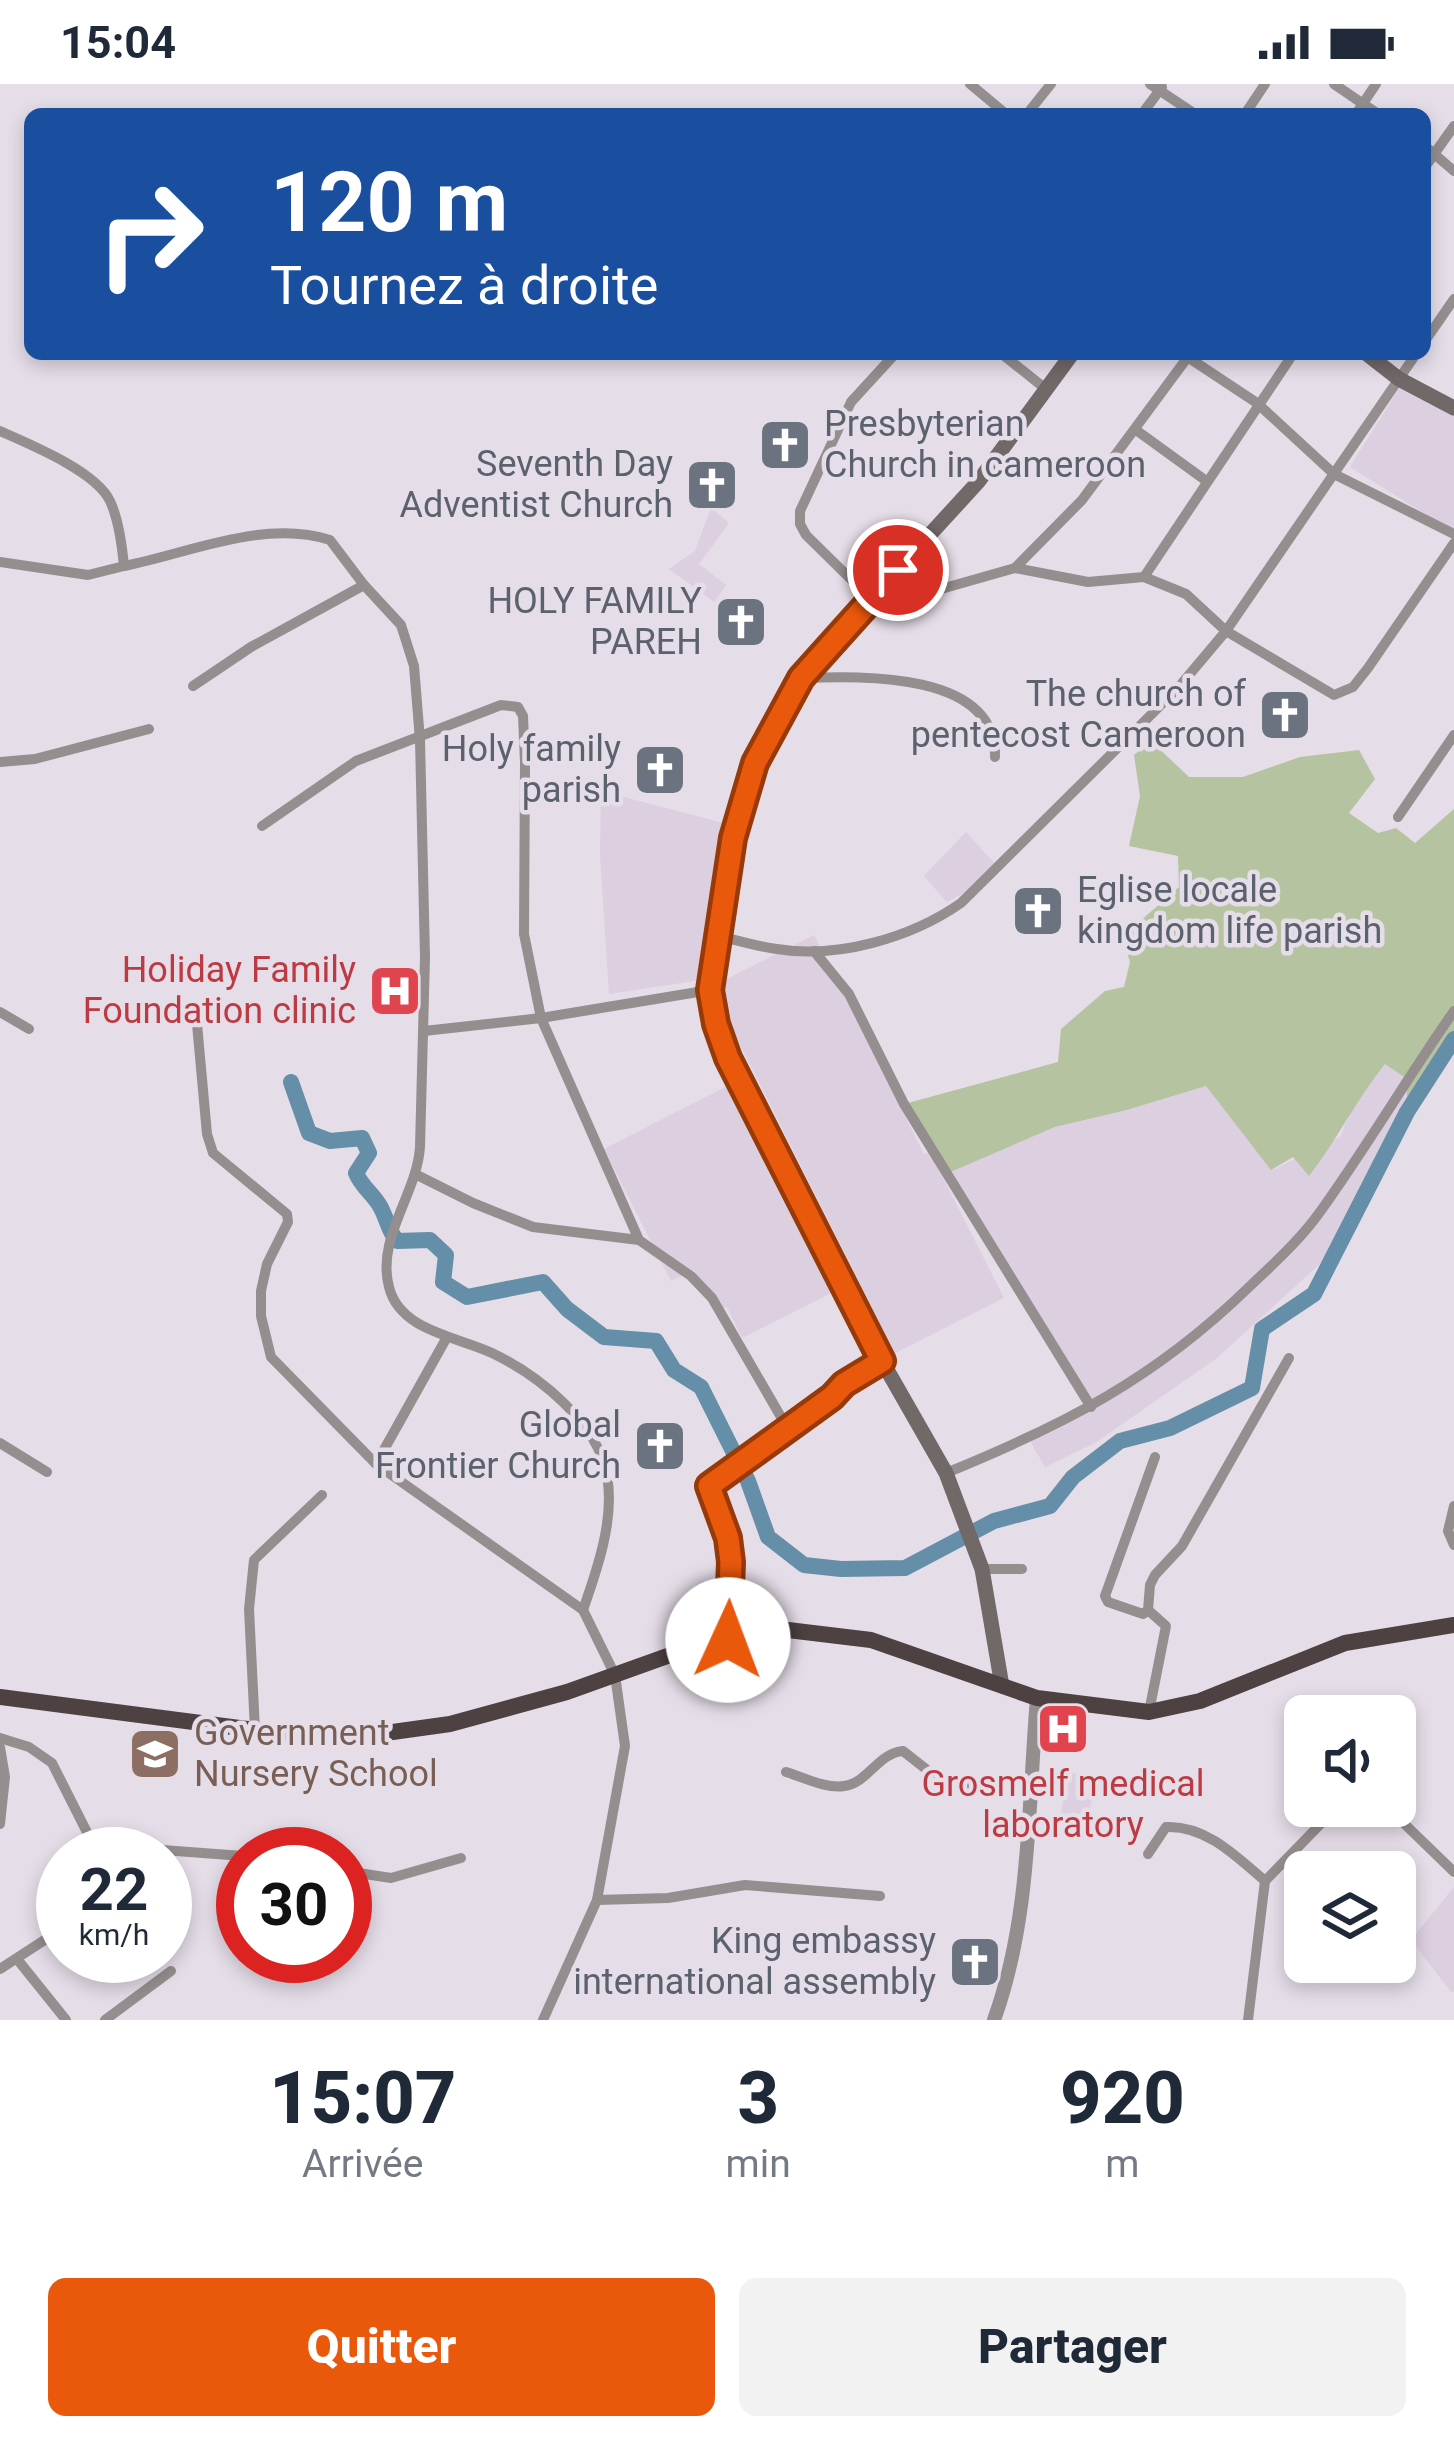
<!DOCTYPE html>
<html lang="fr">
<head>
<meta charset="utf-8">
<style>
	:root { --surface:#fff; --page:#f2f2f3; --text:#1f2937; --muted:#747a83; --accent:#ea580c }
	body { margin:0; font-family:Roboto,sans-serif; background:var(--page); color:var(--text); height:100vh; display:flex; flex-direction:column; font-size:45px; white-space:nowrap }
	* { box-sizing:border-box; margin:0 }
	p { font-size:39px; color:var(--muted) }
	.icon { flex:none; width:66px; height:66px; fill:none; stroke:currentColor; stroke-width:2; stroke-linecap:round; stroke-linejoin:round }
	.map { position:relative; height:1936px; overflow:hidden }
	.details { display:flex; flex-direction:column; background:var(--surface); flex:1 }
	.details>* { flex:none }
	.top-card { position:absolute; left:24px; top:24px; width:1407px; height:252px; border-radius:18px; box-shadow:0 6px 18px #0003; background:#1a4fa0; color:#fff; overflow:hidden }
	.buttons { position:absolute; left:1284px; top:1611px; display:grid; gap:24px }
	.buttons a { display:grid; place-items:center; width:132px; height:132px; border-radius:18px; background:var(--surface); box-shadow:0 6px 18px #0003; font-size:60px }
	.speed { position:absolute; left:36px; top:1743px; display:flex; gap:24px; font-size:60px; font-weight:700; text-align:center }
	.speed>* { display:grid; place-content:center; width:156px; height:156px; border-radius:50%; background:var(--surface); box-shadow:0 6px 18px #0003; line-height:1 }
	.speed small { font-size:30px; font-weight:400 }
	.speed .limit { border:18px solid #d22; background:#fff; color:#111 }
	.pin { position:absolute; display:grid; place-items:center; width:102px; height:102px; color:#fff; margin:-51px; border:6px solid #fff; border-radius:50%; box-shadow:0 3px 12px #0007 }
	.me { position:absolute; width:132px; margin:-66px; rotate:2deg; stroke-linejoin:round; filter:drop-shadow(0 0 9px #0008) }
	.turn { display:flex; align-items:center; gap:42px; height:252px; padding:0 48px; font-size:54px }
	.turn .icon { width:156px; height:156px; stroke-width:2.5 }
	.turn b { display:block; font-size:84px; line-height:102px }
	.eta { display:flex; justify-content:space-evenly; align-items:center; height:204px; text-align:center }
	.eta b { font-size:72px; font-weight:800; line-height:84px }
	.primary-button { display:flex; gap:24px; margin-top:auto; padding:24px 48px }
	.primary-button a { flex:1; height:138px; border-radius:18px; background:var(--accent); color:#fff; font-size:48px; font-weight:800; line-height:138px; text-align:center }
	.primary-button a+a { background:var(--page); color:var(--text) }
	.status { display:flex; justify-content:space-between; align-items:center; height:84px; padding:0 60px; background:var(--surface); direction:ltr }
	.status svg { height:33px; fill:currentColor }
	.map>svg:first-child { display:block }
	.built { fill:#dccfe0 }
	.green { fill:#b6c3a1 }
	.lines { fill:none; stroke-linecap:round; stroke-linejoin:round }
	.river { stroke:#658ea8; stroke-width:16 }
	.minor { stroke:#958e8f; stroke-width:10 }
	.tertiary { stroke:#958e8f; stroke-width:14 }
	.secondary { stroke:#716868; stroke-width:15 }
	.trunk { stroke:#4d4142; stroke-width:16 }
	.route-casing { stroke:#983908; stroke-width:30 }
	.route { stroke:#ea580c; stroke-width:21 }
	.labels { text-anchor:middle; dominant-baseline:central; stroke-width:9; stroke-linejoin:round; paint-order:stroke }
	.worship-label { font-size:36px; fill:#5b616d; stroke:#e5dde8; text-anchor:end }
	.health-label { font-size:36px; fill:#be3a42; stroke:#e5dde8; text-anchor:end }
	.education-label { font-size:36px; fill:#785e54; stroke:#e5dde8; text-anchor:start }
</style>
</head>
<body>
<div class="status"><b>15:04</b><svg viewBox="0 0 49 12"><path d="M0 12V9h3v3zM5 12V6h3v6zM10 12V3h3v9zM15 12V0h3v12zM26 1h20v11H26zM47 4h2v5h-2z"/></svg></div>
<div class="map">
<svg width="1454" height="1936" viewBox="0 0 1454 1936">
	<rect width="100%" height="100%" fill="#e5dde8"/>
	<g class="built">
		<polygon points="1403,298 1454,330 1454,448 1350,383"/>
		<polygon points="711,424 729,439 699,480 726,501 714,518 669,485 695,467"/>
		<polygon points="601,707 727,740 701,896 609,910 600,771"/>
		<polygon points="966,748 994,779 966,808 947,818 924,792"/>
		<polygon points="814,851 924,1070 930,1068 1004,1214 895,1269 711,903"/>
		<polygon points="1386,979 1407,995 1407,1028 1335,1166 1217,1274 1095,1359 1045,1383 1029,1355 1090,1324 946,1090 1055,1043 1127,1026 1206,1002 1272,1086 1340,1053 1355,1018"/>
		<polygon points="733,999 837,1206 742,1254 727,1223 715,1228 694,1186 671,1197 604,1065"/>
		<polygon points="1068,1687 1097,1697 1085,1743 1060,1737"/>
		<polygon points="1454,1803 1454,1907 1452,1909 1411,1856"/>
	</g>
	<path class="green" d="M1151 657 1189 693H1243L1300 673 1359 666 1375 695 1349 729 1378 749 1396 744 1415 759 1454 725V955L1407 1028V995L1385 980C1356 1016 1337 1056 1309 1092L1293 1073 1271 1086 1206 1002 1127 1026 1055 1043 946 1090 904 1020 1058 978 1061 945 1105 907 1124 903 1130 878 1122 853 1179 803 1178 772 1129 762 1140 712 1134 671Z"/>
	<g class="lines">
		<path class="river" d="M291 998 309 1049 330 1057 362 1054 369 1069 356 1089C362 1104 376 1112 382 1126 388 1138 388 1146 397 1157L430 1156 446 1171 443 1198 467 1213 543 1198 567 1225 604 1253 656 1257 674 1286 701 1303 748 1397 768 1453 804 1481 841 1485 905 1484 994 1437 1050 1422 1073 1393 1120 1357 1170 1344 1252 1304 1262 1245 1314 1210 1407 1028 1454 955"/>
		<g class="minor">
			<polyline points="970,0 1006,30"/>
			<polyline points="1150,0 1195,30"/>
			<polyline points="1334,0 1378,30"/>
			<polyline points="1027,30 1051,0"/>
			<polyline points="1142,30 1162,3"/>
			<polyline points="1245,30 1265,0"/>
			<polyline points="1356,30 1376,0"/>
			<polyline points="1425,62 1454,87"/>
			<polyline points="1425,83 1454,42"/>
			<polyline points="1425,257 1454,215"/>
			<polyline points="895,270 851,318 800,427 800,440 806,451 871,515 920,511 1015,484 1088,498 1144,493 1293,270"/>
			<polyline points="1002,270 1047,306"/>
			<polyline points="1183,270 1257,319 1334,390 1454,450"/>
			<polyline points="1136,346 1205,396"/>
			<path d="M0 347C29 360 96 387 110 417 119 436 122 461 124 482 190 469 263 435 330 456L364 501"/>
			<polyline points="0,478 88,491 124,482"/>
			<polyline points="1015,484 1082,416 1190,270"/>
			<polyline points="1144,493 1186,510 1226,547 1334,611 1353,603 1368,584 1454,459"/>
			<path d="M801 594C861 592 997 587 995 673"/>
			<path d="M193 602 251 563 364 501 401 541 414 582 420 656 425 873 420 1063C417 1110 376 1154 389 1203 400 1247 456 1252 492 1269 538 1291 598 1338 607 1392 615 1435 597 1486 583 1526"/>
			<polyline points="0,678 35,675 149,645"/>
			<polyline points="1398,733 1454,651"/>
			<polyline points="262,742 356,677 501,621 518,623 523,632 525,678 524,850 541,934 639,1156 691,1192 712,1214 788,1345"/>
			<path d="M720 853C739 856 758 863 777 865 837 875 911 854 961 819L1178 604 1226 547 1416 270"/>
			<polyline points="814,867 849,910 904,1020 1091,1323"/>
			<polyline points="0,928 29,945"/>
			<polyline points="197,940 207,1050 213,1069 287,1130 288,1138 267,1180 261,1207 261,1232 271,1273 376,1380 583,1526 615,1591 625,1662 597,1816 543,1936"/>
			<polyline points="424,947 541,934 710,906"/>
			<polyline points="417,1091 473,1119 533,1143 639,1156"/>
			<polyline points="0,1359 47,1388"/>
			<polyline points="1155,1373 1105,1512 1108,1518 1143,1530 1148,1526 1150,1501 1155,1491 1182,1462 1289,1274"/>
			<polyline points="376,1380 447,1253"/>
			<path d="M946 1389C1064 1341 1154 1295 1247 1205 1271 1182 1297 1159 1317 1132 1365 1066 1407 994 1454 927"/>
			<polyline points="1454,1422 1448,1447 1454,1461"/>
			<polyline points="982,1485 1022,1485"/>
			<polyline points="1148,1526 1166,1542 1149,1628"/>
			<polyline points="728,1557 732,1478 728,1454 709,1401 832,1313 844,1300 882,1277"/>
			<polyline points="255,1646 249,1525 254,1476 322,1411"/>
			<polyline points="0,1654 29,1663 52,1679 98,1770"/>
			<polyline points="0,1663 5,1693 0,1740"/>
			<path d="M786 1688C803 1693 826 1705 844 1702 868 1699 878 1669 903 1667L945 1700 1029 1708"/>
			<polyline points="1386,1722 1454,1788"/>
			<polyline points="95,1761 243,1772"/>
			<path d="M1148 1770 1166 1743C1206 1741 1237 1773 1265 1797"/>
			<polyline points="345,1787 391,1794 461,1774"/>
			<polyline points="597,1816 668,1814 745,1801 880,1812"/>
			<polyline points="17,1875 66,1936"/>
			<polyline points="0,1885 63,1844"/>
			<polyline points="105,1936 171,1887"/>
			<polyline points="1248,1936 1265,1797 1338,1722"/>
		</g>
		<path class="tertiary" d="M994 1936C1031 1834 1028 1721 1037 1614"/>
		<g class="secondary">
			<polyline points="1367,270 1399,295 1454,324"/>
			<polyline points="1002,1602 982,1485 946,1389 882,1277 750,1019 716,939 710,906 733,754 755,679 779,630 814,577 978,398 1072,270"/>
		</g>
		<polyline class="trunk" points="0,1613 255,1646 364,1652 450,1640 567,1608 673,1570 788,1546 871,1556 1037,1614 1149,1628 1200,1617 1345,1559 1454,1541"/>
	</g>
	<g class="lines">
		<g class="route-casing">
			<polyline id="route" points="728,1556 731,1478 728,1454 709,1402 832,1313 844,1300 882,1277 728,974 716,940 710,906 733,754 755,679 801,594 898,486"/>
		</g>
		<use href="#route" class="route"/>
	</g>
	<defs>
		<g id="church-square" transform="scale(2.7)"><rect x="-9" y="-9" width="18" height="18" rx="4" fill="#6b7280" stroke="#e5dde8"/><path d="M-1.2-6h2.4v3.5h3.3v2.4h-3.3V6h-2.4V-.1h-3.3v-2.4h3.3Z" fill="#fff"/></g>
		<g id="hospital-square" transform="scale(2.7)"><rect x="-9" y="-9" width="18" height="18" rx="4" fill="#e0444e" stroke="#e5dde8"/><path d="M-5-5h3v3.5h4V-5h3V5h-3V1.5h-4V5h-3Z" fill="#fff"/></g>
		<g id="school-square" transform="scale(2.7)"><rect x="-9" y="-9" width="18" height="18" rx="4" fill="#8d6e63" stroke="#e5dde8"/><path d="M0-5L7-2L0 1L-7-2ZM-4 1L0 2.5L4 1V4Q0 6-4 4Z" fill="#fff"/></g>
	</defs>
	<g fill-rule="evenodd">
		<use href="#church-square" x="785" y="361"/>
		<use href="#church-square" x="712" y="401"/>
		<use href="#church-square" x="741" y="538"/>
		<use href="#church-square" x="1285" y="631"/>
		<use href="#church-square" x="660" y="686"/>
		<use href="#church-square" x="1038" y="827"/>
		<use href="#hospital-square" x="395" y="907"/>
		<use href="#church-square" x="660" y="1362"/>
		<use href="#hospital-square" x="1063" y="1645"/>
		<use href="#school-square" x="155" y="1670"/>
		<use href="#church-square" x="975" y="1878"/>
	</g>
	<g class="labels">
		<g class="worship-label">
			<text x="824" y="340" text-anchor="start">Presbyterian<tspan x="824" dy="41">Church in cameroon</tspan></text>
			<text x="673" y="380">Seventh Day<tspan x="673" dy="41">Adventist Church</tspan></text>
			<text x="702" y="517">HOLY FAMILY<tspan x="702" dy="41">PAREH</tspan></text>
			<text x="1246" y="610">The church of<tspan x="1246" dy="41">pentecost Cameroon</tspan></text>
			<text x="621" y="665">Holy family<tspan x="621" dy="41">parish</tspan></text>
			<text x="1077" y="806" text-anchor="start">Eglise locale<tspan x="1077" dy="41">kingdom life parish</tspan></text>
			<text x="621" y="1341">Global<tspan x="621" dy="41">Frontier Church</tspan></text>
			<text x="936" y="1857">King embassy<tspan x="936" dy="41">international assembly</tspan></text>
		</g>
		<g class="health-label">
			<text x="356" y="886">Holiday Family<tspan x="356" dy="41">Foundation clinic</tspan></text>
			<text x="1063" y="1700" text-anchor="middle">Grosmelf medical<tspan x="1063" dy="41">laboratory</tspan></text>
		</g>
		<g class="education-label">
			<text x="194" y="1649">Government<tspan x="194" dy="41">Nursery School</tspan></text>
		</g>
	</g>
</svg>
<div class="buttons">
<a><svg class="icon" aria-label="sound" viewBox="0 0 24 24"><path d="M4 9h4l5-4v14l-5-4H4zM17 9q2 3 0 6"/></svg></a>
<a><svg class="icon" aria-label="layers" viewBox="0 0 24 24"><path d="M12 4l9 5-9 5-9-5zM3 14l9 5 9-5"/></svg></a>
</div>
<div class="speed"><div>22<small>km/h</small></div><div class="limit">30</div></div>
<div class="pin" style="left:898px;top:486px;background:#d93025"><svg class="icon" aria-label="arrive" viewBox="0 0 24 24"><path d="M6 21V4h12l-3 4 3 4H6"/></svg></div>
<svg class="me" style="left:728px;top:1556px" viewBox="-20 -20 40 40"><circle r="19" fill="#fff"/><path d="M0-13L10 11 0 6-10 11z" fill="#ea580c"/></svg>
<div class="top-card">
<div class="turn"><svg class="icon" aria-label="right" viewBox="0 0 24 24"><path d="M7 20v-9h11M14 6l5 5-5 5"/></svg><div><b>120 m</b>Tournez à droite</div></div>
</div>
</div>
<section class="details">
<div class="eta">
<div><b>15:07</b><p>Arrivée</p></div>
<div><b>3</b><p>min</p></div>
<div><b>920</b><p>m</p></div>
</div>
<div class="primary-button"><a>Quitter</a><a>Partager</a></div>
</section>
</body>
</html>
